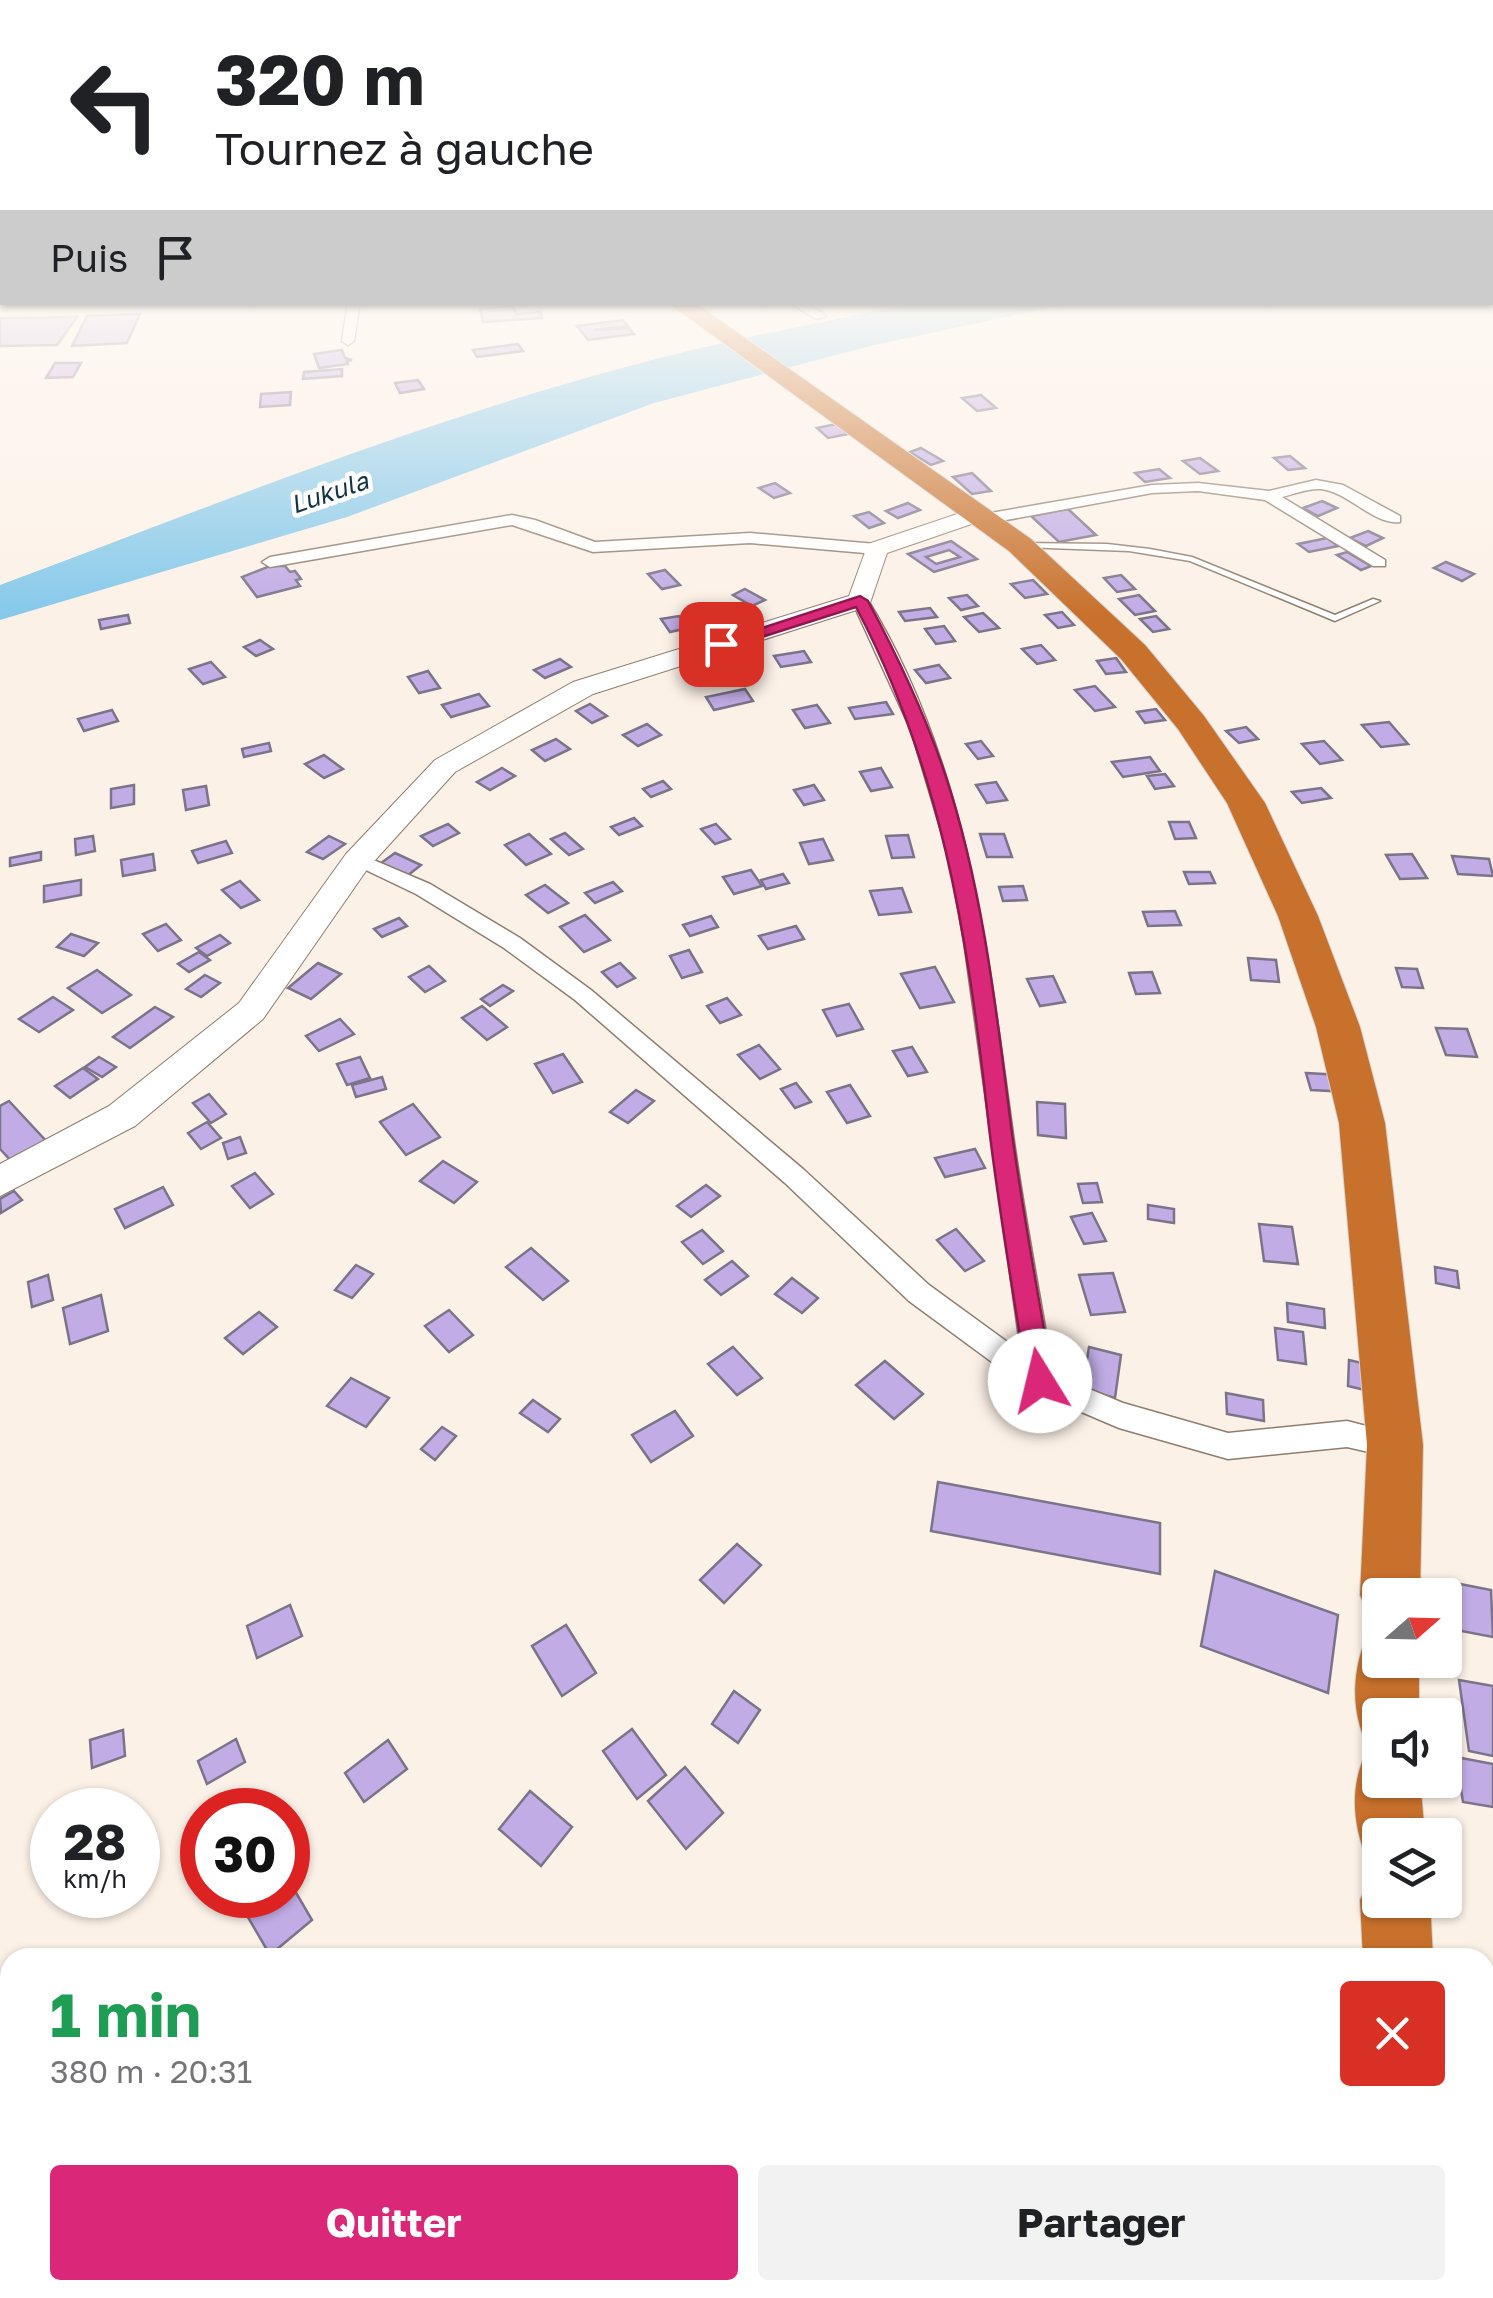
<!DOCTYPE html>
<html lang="fr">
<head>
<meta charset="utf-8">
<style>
	:root { --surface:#fff; --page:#f2f2f2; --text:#202124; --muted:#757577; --accent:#db2777 }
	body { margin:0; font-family:"Golos Text",sans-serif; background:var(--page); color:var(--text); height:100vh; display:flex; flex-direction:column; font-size:38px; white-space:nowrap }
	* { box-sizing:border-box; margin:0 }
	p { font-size:32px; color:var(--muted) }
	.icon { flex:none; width:55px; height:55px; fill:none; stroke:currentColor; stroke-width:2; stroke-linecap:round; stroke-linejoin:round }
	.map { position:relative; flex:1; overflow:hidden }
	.drawer { position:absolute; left:0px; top:1948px; width:1495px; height:352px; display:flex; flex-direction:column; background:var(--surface); border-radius:30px 30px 0 0; box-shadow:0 2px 8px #0004 }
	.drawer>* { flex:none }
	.banner { position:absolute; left:0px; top:0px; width:1495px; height:305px; box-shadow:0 2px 8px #0004; background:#fff; color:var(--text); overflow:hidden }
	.needle { width:65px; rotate:70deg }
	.controls { position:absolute; left:1362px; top:1578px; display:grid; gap:20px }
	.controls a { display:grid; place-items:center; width:100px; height:100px; border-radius:10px; background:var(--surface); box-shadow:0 2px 8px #0004; font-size:50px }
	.speed { position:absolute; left:30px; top:1788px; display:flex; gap:20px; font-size:50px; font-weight:700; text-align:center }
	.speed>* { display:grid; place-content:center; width:130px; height:130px; border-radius:50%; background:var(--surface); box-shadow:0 2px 8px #0004; line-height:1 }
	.speed small { font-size:25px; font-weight:400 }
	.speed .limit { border:15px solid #d22; background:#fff; color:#111 }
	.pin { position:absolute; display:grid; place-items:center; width:85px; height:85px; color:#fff; margin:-42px; border-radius:20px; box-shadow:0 5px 15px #0006 }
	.me { position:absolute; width:110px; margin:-55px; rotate:351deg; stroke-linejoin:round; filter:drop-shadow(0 0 8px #0008) }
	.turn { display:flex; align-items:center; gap:35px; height:210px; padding:0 50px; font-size:45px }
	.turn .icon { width:130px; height:130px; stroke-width:2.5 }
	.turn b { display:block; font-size:70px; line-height:85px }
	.then { display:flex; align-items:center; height:95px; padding:0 50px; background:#0003; gap:20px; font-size:38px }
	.round { display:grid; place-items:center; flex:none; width:105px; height:105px; border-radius:10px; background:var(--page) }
	.summary { display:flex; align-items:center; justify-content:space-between; height:170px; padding:0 50px }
	h1 { font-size:60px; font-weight:700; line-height:75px; color:#1e9e55 }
	.primary-button { display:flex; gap:20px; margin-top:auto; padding:20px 50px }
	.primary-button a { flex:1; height:115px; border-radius:10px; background:var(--accent); color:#fff; font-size:40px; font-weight:700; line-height:115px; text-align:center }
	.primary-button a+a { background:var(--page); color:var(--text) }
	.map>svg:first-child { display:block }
	.water { fill:#86c9ea }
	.building { fill:#c1ace5; stroke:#7b7488; stroke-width:2.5; fill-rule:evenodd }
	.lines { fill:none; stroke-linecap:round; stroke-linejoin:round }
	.lane-casing { stroke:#8f7d6e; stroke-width:3 }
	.street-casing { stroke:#8f7d6e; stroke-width:3 }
	.secondary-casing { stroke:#8f7d6e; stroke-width:2 }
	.highway-casing { stroke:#d4d2d1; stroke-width:2 }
	.lane { fill:#fff; fill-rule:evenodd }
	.street { fill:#fff; fill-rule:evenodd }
	.secondary { fill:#fff; fill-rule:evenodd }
	.highway { fill:#c8712c; fill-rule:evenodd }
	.route { fill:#db2777; stroke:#8e194d; stroke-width:2.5 }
	.labels { text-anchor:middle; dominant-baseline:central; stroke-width:9; stroke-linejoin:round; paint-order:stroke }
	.far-water-label { font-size:25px; font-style:italic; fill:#143342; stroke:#fff }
</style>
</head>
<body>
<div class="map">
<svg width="1493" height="2298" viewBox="0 0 1493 2298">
	<rect width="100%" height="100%" fill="#fcf1e7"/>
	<path class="water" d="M915 303H1072L874 345 654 403 347 517 0 620V585C201 510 403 428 611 371 711 343 813 324 915 303Z"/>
	<g class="building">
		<polygon points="513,306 516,314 541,312 542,318 483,322 480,309"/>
		<polygon points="140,314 127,343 72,346 87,316"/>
		<polygon points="77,317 57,345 0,346 0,318"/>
		<polygon points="623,320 628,326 594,330 629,328 634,334 588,340 577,326"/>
		<polygon points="518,344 523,351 477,357 473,350"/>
		<polygon points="342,350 345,358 352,360 347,361 348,364 319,368 314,354"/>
		<polygon points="55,363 81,363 73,377 46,378"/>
		<polygon points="342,369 342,376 303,379 304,372"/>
		<polygon points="418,380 424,389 400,393 395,383"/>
		<polygon points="291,392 290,405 260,407 261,394"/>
		<polygon points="981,395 996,408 977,411 962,398"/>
		<polygon points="836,424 848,434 828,438 817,428"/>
		<polygon points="921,448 943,461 931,465 910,452"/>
		<polygon points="1290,456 1305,468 1288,470 1274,458"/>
		<polygon points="1200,458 1218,471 1200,474 1183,461"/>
		<polygon points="1159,469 1170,478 1145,482 1135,473"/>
		<polygon points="972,473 991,491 972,494 953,477"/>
		<polygon points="775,483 790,493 774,498 759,488"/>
		<polygon points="1322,501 1337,508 1318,516 1303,508"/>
		<polygon points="908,503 920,510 898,518 886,511"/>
		<polygon points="1068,509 1096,535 1059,542 1031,516"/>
		<polygon points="869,512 884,523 869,528 854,516"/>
		<polygon points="1368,531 1383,538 1366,546 1350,538"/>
		<polygon points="1327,538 1338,546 1309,552 1298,544"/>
		<path d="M951 541 977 559 934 572 908 554ZM949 550 960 557 936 564 926 557Z"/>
		<polygon points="1347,552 1371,566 1361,570 1337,555"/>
		<polygon points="1446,562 1474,574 1462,581 1434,568"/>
		<polygon points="270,566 285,566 290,572 295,571 301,579 296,580 300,586 257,597 242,577"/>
		<polygon points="665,570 680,585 662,589 648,574"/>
		<polygon points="1121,575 1135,589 1117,592 1104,578"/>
		<polygon points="1033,580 1047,594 1025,598 1011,584"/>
		<polygon points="745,589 765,600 752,606 733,595"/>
		<polygon points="967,595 978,606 961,610 949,598"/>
		<polygon points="1139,595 1155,611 1135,615 1119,599"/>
		<polygon points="930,608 937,617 905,621 899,612"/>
		<polygon points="1062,612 1074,625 1058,628 1045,615"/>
		<polygon points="983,613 999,628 979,632 964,617"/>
		<polygon points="128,615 130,623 101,629 99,620"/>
		<polygon points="679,616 688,628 670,632 661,619"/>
		<polygon points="1156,616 1169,629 1153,632 1140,619"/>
		<polygon points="944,626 955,641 936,644 925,629"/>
		<polygon points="260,640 273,649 256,656 244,647"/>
		<polygon points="1041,645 1055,660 1037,664 1022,649"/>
		<polygon points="804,651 811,662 781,667 774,656"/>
		<polygon points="1116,658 1126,672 1106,674 1097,661"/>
		<polygon points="560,659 571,667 545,678 534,670"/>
		<polygon points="708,661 715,671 687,677 680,666"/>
		<polygon points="211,662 225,677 203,684 189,669"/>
		<polygon points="939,665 950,678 926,683 915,670"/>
		<polygon points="428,671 440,688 419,693 408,677"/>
		<polygon points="1095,686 1115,707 1095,711 1075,690"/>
		<polygon points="745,689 753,701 714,710 706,697"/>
		<polygon points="479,694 489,706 451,717 442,705"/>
		<polygon points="886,702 893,714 855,719 849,708"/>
		<polygon points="590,704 607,716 592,723 576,711"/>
		<polygon points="817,705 830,723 805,728 793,710"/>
		<polygon points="1156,709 1165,720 1145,723 1137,712"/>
		<polygon points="112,710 118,721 84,731 78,719"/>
		<polygon points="1389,722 1408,744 1381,747 1362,725"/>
		<polygon points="647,724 661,735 638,746 623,735"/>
		<polygon points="1246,727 1258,739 1239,743 1226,731"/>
		<polygon points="556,739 570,749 545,761 532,750"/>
		<polygon points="981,741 993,756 978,759 966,744"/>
		<polygon points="1324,741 1342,760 1320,764 1302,744"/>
		<polygon points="269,743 271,751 244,757 242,749"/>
		<polygon points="324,755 343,769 324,778 305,764"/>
		<polygon points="1150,757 1160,771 1123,777 1112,762"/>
		<polygon points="502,768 515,776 490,790 477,782"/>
		<polygon points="881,768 892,787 871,791 860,772"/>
		<polygon points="1165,774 1174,786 1155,789 1147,776"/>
		<polygon points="663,781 671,789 651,797 643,789"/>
		<polygon points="996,782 1007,800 987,803 976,785"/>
		<polygon points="134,785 134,804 111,808 111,789"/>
		<polygon points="814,785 824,800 804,805 794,790"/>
		<polygon points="206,786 209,805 186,810 183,790"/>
		<polygon points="1321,788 1331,798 1302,803 1292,792"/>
		<polygon points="634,818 642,826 619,835 611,827"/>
		<polygon points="1169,822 1189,822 1196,838 1175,839"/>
		<polygon points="448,824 459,833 433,846 421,836"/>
		<polygon points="716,824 730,839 715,844 701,829"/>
		<polygon points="565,833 583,849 569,855 551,839"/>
		<polygon points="529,834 551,854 526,865 505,845"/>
		<polygon points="980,834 1004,834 1012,857 987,857"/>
		<polygon points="908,835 914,857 892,858 886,836"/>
		<polygon points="93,836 95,851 76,855 75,839"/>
		<polygon points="329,836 345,844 323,859 307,852"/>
		<polygon points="823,839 833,860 809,864 800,843"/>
		<polygon points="226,841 232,853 198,863 192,851"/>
		<polygon points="41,852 41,860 10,866 10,858"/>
		<polygon points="395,853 421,865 407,876 381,863"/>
		<polygon points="153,854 155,870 123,876 121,860"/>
		<polygon points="1412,854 1427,878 1400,879 1386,855"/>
		<polygon points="1452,856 1489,859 1493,876 1458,874"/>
		<polygon points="751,870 762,886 734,894 723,877"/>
		<polygon points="1184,872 1210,872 1215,883 1189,884"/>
		<polygon points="783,874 789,883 766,889 761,880"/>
		<polygon points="81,880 81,895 44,902 44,886"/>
		<polygon points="240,881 259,900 241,908 222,890"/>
		<polygon points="613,882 622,891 595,903 585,893"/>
		<polygon points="545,885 568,903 548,913 526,895"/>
		<polygon points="1023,886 1027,900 1003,901 999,887"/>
		<polygon points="902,888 911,912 879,915 870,891"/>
		<polygon points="1175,911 1181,925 1148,926 1143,912"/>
		<polygon points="585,915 610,940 584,952 560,927"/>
		<polygon points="711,916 718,927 690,936 683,925"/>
		<polygon points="399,918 407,926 382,937 374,929"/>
		<polygon points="166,924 181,940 158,951 143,934"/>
		<polygon points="796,926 804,939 768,949 759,936"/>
		<polygon points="71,934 98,943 84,956 57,947"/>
		<polygon points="220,935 230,943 207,956 196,948"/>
		<polygon points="689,950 702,972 682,978 670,956"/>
		<polygon points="199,952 210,960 189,972 178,964"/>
		<polygon points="1248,958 1276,960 1279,982 1251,980"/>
		<polygon points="318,963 341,974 311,999 288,988"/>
		<polygon points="620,963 635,978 617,987 602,972"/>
		<polygon points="429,966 445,981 425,992 409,977"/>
		<polygon points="935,967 954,1002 920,1008 901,974"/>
		<polygon points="1396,968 1417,969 1423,988 1402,987"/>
		<polygon points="97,970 131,995 102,1013 68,988"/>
		<polygon points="1152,972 1160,993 1136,994 1129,973"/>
		<polygon points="205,975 220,983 201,997 186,989"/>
		<polygon points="1053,976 1065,1002 1040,1006 1027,979"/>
		<polygon points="503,985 513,991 490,1006 481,999"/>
		<polygon points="53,997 73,1010 39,1032 19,1019"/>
		<polygon points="727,998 741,1015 720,1023 707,1006"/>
		<polygon points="849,1004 863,1029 837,1036 823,1010"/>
		<polygon points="482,1006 507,1027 487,1040 462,1018"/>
		<polygon points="155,1007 173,1017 130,1048 113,1037"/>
		<polygon points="340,1019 354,1034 319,1051 306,1036"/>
		<polygon points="1436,1028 1467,1029 1477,1057 1446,1055"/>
		<polygon points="759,1045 780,1069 760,1079 738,1055"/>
		<polygon points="912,1047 927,1072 908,1076 893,1051"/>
		<polygon points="563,1054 582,1082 553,1093 535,1064"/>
		<polygon points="99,1057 116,1067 102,1077 85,1067"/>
		<polygon points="360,1057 370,1078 347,1085 337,1064"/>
		<polygon points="83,1068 98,1079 70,1098 55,1086"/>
		<polygon points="1306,1073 1342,1075 1347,1092 1311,1090"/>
		<polygon points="382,1077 386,1089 356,1097 352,1085"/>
		<polygon points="796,1083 811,1102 795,1108 781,1089"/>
		<polygon points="850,1085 870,1116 847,1123 827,1092"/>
		<polygon points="636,1090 654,1101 628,1123 610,1112"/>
		<polygon points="209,1094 226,1114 211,1123 193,1103"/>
		<polygon points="9,1101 48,1143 13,1163 0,1149 0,1106"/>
		<polygon points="1037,1102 1065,1104 1066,1138 1038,1135"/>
		<polygon points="413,1104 440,1137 406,1155 380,1122"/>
		<polygon points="207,1122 221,1138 201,1149 188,1133"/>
		<polygon points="240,1137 246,1153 228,1159 223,1143"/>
		<polygon points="975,1149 985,1168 945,1177 935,1158"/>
		<polygon points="443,1161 477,1182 454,1203 420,1181"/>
		<polygon points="255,1173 273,1194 250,1208 232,1186"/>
		<polygon points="1097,1183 1102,1202 1083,1203 1078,1184"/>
		<polygon points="706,1185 720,1196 691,1217 677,1206"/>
		<polygon points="163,1187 173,1205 125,1228 115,1209"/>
		<polygon points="14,1191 22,1200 1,1213 0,1199"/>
		<polygon points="1148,1205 1174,1209 1174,1223 1148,1219"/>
		<polygon points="1092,1213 1106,1241 1084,1244 1071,1217"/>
		<polygon points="1259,1224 1292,1227 1298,1264 1264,1261"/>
		<polygon points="956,1229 984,1261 965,1271 937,1240"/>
		<polygon points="702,1230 723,1251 703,1264 682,1242"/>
		<polygon points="531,1248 568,1281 543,1300 506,1267"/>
		<polygon points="732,1261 748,1276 721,1295 705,1280"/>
		<polygon points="356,1265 373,1274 352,1298 335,1290"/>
		<polygon points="1435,1267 1457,1271 1459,1288 1436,1283"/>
		<polygon points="1113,1273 1125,1312 1091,1315 1079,1275"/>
		<polygon points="48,1275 53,1300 32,1307 28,1282"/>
		<polygon points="792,1278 818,1298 802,1313 775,1294"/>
		<polygon points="101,1295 108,1331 70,1344 63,1308"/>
		<polygon points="1287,1303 1324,1309 1325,1328 1288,1322"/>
		<polygon points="449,1310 473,1335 449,1352 425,1326"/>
		<polygon points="259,1312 277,1327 243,1354 225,1338"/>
		<polygon points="1275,1328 1303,1332 1306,1364 1278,1360"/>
		<polygon points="733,1347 762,1378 737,1395 708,1364"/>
		<polygon points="1089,1347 1121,1355 1115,1398 1082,1389"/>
		<polygon points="1349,1360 1378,1367 1377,1393 1348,1386"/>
		<polygon points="885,1361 923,1394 894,1419 856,1385"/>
		<polygon points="351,1378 389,1398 366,1427 327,1406"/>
		<polygon points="1226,1393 1263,1400 1264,1421 1227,1414"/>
		<polygon points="533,1400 560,1419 548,1432 520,1413"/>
		<polygon points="675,1411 693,1436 651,1462 632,1435"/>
		<polygon points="442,1427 456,1436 435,1460 421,1449"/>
		<polygon points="938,1482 1160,1523 1160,1574 931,1531"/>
		<polygon points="737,1544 761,1565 724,1603 700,1580"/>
		<polygon points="1215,1571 1338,1615 1328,1693 1201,1646"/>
		<polygon points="1450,1582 1491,1590 1493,1637 1456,1630"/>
		<polygon points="290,1605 302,1636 257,1658 247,1626"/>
		<polygon points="566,1625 596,1673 562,1696 532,1646"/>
		<polygon points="1459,1680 1493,1686 1493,1756 1469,1751"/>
		<polygon points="734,1691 760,1710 738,1743 712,1724"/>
		<polygon points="632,1729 666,1775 637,1799 603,1751"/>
		<polygon points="123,1730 125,1756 92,1768 90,1740"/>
		<polygon points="236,1739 245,1762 207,1784 198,1761"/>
		<polygon points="388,1740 407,1769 364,1802 345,1773"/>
		<polygon points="1456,1757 1493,1764 1493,1807 1463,1802"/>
		<polygon points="685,1767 723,1813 686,1849 648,1801"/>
		<polygon points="530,1791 572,1827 541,1866 499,1829"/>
		<polygon points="288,1879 312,1920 270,1955 242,1907 257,1895 288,1895"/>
	</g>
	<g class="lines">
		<g class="lane-casing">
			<polygon id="lane" points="1019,543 1107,544 1150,549 1192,557 1335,615 1373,599 1380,601 1335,621 1190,561 1129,551 1022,547 1019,547"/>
		</g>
		<g class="street-casing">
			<g id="street">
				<polygon points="348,302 360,302 354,341 348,345 342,341"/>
				<polygon points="789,302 805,302 826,316 816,319"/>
				<path d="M1316 480 1343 485 1400 516V522C1373 525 1349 492 1321 489 1308 488 1294 494 1282 497L1385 560V566H1373L1265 500 1198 491 1152 493 985 524 977 519 985 514 1152 485 1198 483 1269 491Z"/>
				<polygon points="512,515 535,520 595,542 750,533 876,544 884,549 876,554 750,543 593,552 512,525 270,567 262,562 270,557"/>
				<path d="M854 597H866C968 762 988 954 1014 1142 1025 1219 1040 1296 1053 1374L1123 1403 1228 1433 1347 1421 1405 1436 1410 1445 1405 1454 1395 1458 1347 1447 1228 1459 1119 1428 1030 1390 909 1301 785 1183 575 1000 504 948 416 894 347 861 357 855 364 856 430 884 520 938 591 990 803 1169 929 1285 1021 1352 964 941 949 857 911 730 852 601Z"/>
			</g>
		</g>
		<g class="secondary-casing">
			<polygon id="secondary" points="978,507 989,514 986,519 887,553 869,606 593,694 455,772 368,868 263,1019 135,1126 0,1196 0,1164 109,1106 239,1003 346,854 435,760 573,682 849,596 868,544"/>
		</g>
		<g class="highway-casing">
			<g id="highway">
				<polygon points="667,302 694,302 1031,539 1145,645 1204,716 1265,803 1318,916 1360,1027 1385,1123 1423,1445 1420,1595 1380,1595 1380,1620 1369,1616 1360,1595 1367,1445 1339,1123 1316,1027 1278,916 1227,803 1178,729 1121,659 1009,551"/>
				<path d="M1380 1632V1660H1419V1715H1380V1744L1364 1738C1351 1705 1353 1670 1366 1638Z"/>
				<path d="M1380 1750V1780H1420L1425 1835H1380V1864L1367 1859C1353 1825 1350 1790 1364 1757Z"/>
				<polygon points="1380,1872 1380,1900 1430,1900 1433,1958 1363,1958 1360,1900 1371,1876"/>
				<rect x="1359" y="2290" width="80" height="8"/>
			</g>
		</g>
		<use href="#lane" class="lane"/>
		<use href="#street" class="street"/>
		<use href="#secondary" class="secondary"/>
		<use href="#highway" class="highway"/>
	</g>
	<linearGradient id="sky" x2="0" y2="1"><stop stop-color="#81bce9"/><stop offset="0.48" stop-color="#fef9f4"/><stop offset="1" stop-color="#fef9f4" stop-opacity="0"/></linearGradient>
	<rect width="1493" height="614" fill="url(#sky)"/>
	<path class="route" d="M860 596 868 601C898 657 925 714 945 774 981 882 995 999 1009 1110 1020 1201 1038 1291 1053 1381L1049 1389 1040 1392 1031 1389 1027 1381C1013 1291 997 1201 987 1110 967 932 941 768 856 607L727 648 713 644Z"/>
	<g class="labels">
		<g class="far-water-label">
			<text transform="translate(329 492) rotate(-19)">Lukula</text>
		</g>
	</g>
</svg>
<div class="controls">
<a><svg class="needle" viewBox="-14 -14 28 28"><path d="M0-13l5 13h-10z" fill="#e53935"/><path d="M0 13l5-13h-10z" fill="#757577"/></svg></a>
<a><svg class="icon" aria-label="sound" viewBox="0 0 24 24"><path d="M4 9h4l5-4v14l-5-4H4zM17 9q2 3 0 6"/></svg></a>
<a><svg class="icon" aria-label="layers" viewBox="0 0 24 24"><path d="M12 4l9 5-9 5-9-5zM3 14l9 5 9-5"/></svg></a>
</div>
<div class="speed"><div>28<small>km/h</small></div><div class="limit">30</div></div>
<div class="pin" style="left:721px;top:644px;background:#d93025"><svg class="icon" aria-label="arrive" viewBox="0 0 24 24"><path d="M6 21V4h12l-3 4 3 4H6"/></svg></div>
<svg class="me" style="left:1040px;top:1381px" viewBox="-20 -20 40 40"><circle r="19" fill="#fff"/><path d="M0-13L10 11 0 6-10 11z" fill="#db2777"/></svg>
<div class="banner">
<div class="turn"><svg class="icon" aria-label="left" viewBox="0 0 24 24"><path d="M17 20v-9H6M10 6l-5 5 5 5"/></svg><div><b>320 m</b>Tournez à gauche</div></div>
<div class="then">Puis<svg class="icon" aria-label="arrive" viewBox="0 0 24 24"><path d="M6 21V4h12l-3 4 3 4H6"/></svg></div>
</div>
<section class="drawer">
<div class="summary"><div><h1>1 min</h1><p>380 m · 20:31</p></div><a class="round" style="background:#d93025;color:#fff"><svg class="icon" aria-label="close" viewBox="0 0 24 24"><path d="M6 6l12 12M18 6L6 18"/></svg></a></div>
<div class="primary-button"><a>Quitter</a><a>Partager</a></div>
</section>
</div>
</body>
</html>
